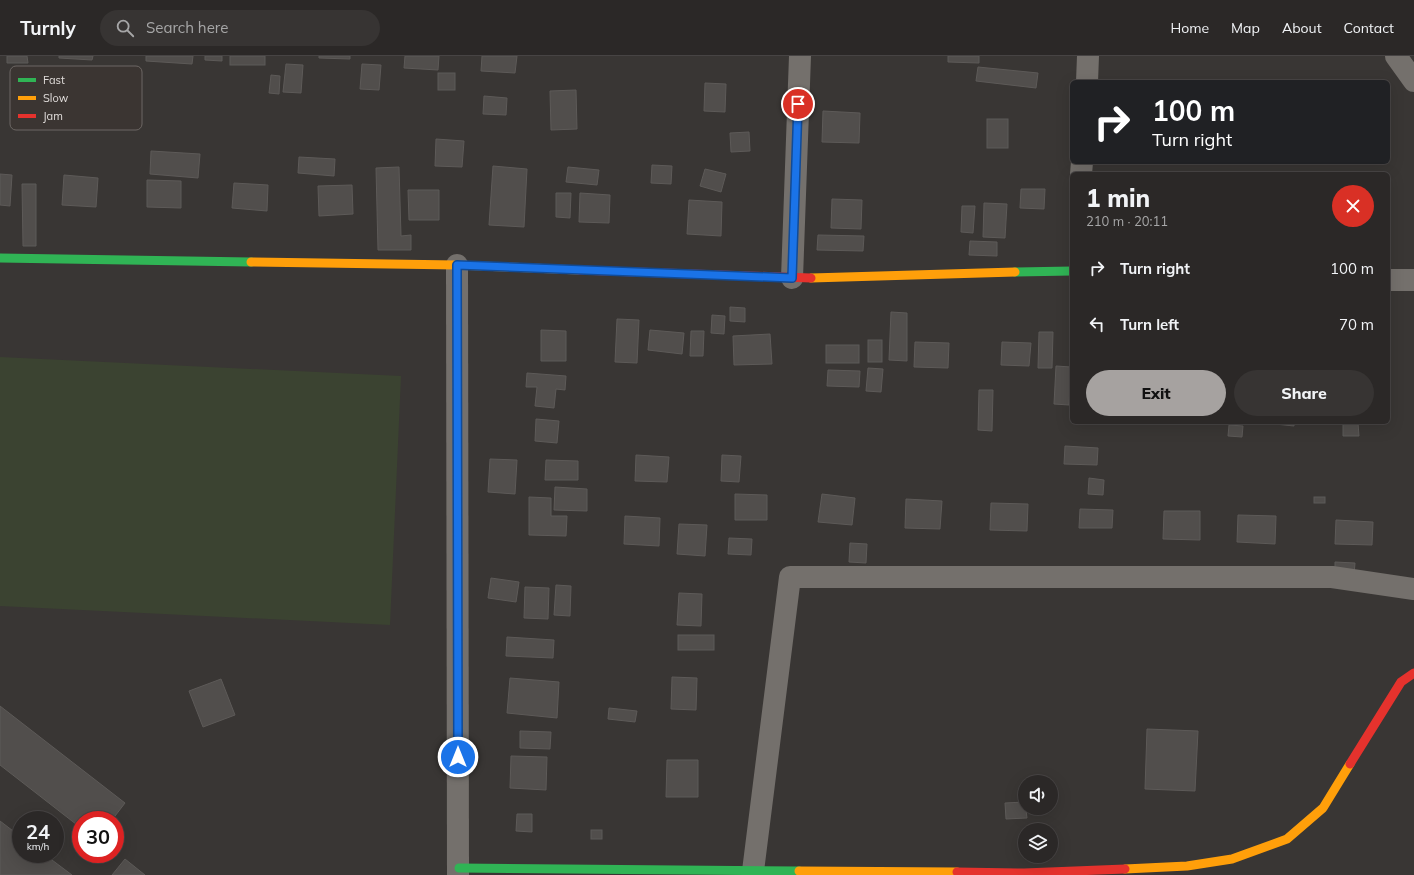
<!DOCTYPE html>
<html lang="en">
<head>
<meta charset="utf-8">
<style>
	:root { --surface:#2b2827; --page:#373433; --text:#f1f3f6; --muted:#a6a6a7; --line:#474444; --accent:#a6a2a0 }
	body { margin:0; font-family:Mulish,sans-serif; background:var(--page); color:var(--text); height:100vh; display:flex; flex-direction:column; font-size:15px; white-space:nowrap }
	* { box-sizing:border-box; margin:0 }
	p { font-size:13px; color:var(--muted) }
	.icon { flex:none; width:22px; height:22px; fill:none; stroke:currentColor; stroke-width:2; stroke-linecap:round; stroke-linejoin:round }
	.map { position:relative; flex:1; overflow:hidden }
	.drawer { position:absolute; left:1070px; top:116px; width:320px; height:252px; display:flex; flex-direction:column; background:var(--surface); border-radius:6px; box-shadow:0 4px 16px #0002,0 0 0 1px var(--line) }
	.drawer>* { flex:none }
	.top-card { position:absolute; left:1070px; top:24px; width:320px; height:84px; border-radius:6px; box-shadow:0 4px 16px #0002,0 0 0 1px var(--line); background:#202124; color:#fff; overflow:hidden }
	.buttons { position:absolute; left:1018px; top:719px; display:grid; gap:8px }
	.buttons a { display:grid; place-items:center; width:40px; height:40px; border-radius:50%; background:var(--surface); box-shadow:0 4px 16px #0002,0 0 0 1px var(--line); font-size:20px }
	.speed { position:absolute; left:12px; top:755px; display:flex; gap:8px; font-size:20px; font-weight:700; text-align:center }
	.speed>* { display:grid; place-content:center; width:52px; height:52px; border-radius:50%; background:var(--surface); box-shadow:0 4px 16px #0002,0 0 0 1px var(--line); line-height:1 }
	.speed small { font-size:10px; font-weight:400 }
	.speed .limit { border:6px solid #d22; background:#fff; color:#111 }
	.pin { position:absolute; display:grid; place-items:center; width:34px; height:34px; color:#fff; margin:-17px; border:2px solid #fff; border-radius:50%; box-shadow:0 1px 4px #0007 }
	.me { position:absolute; width:44px; margin:-22px; rotate:0deg; stroke-linejoin:round; filter:drop-shadow(0 0 3px #0008) }
	.turn { display:flex; align-items:center; gap:14px; height:84px; padding:0 16px; font-size:18px }
	.turn .icon { width:52px; height:52px; stroke-width:2.5 }
	.turn b { display:block; font-size:28px; line-height:34px }
	.round { display:grid; place-items:center; flex:none; width:42px; height:42px; border-radius:21px; background:var(--page) }
	.head { display:flex; align-items:center; justify-content:space-between; height:68px; padding:0 16px }
	h1 { font-size:24px; font-weight:800; line-height:30px }
	.primary-button { display:flex; gap:8px; margin-top:auto; padding:8px 16px }
	.primary-button a { flex:1; height:46px; border-radius:24px; background:var(--accent); color:#111; font-size:16px; font-weight:800; line-height:46px; text-align:center }
	.primary-button a+a { background:var(--page); color:var(--text) }
	ul { padding:0; list-style:none }
	li { display:flex; align-items:center; gap:12px; height:56px; padding:0 16px }
	li div { flex:1 }
	li b { display:block; font-size:15px }
	li em { font-style:normal }
	header { display:flex; align-items:center; gap:24px; box-sizing:border-box; height:56px; padding:0 20px; background:var(--surface); border-bottom:1px solid var(--line) }
	header strong { font-size:19px }
	nav { display:flex; gap:22px; margin-inline-start:auto; font-size:14px }
	.search { width:280px; height:36px; background:var(--page); display:flex; align-items:center; gap:10px; box-sizing:border-box; padding:0 14px; border-radius:22px; color:var(--muted); font-size:15px }
	.map>svg:first-child { display:block }
	.green { fill:#3b4331 }
	.building { fill:#514e4c; stroke:#5d5a58 }
	.lines { fill:none; stroke-linecap:round; stroke-linejoin:round }
	.street { stroke:#74706c; stroke-width:22 }
	.fast { stroke:#30b455; stroke-width:9 }
	.slow { stroke:#ff9f0a; stroke-width:9 }
	.jam { stroke:#e5322d; stroke-width:9 }
	.route-casing { stroke:#114b97; stroke-width:10 }
	.route { stroke:#1a73e8; stroke-width:7 }
	.key { fill:#3b3532; stroke:#6d6764; stroke-width:1 }
	.key-label { font-size:11px; fill:#e0dcda }
</style>
</head>
<body>
<header>
<strong>Turnly</strong>
<div class="search"><svg class="icon" aria-label="search" viewBox="0 0 24 24"><circle cx="10" cy="10" r="6"/><path d="M15 15l6 6"/></svg>Search here</div>
<nav><a>Home</a><a>Map</a><a>About</a><a>Contact</a></nav>
</header>
<div class="map">
<svg width="1414" height="819" viewBox="0 0 1414 819">
	<rect width="100%" height="100%" fill="#393634"/>
	<polygon class="green" points="0,301 401,320 390,569 0,550"/>
	<g class="building">
		<polygon points="7,0 27,0 28,7 7,7"/>
		<polygon points="59,0 93,0 92,4 59,2"/>
		<polygon points="146,0 193,0 192,8 146,5"/>
		<polygon points="205,0 222,0 222,5 205,4"/>
		<rect x="230" y="0" width="35" height="9"/>
		<polygon points="319,0 350,0 350,3 319,2"/>
		<polygon points="405,0 439,0 438,14 404,12"/>
		<polygon points="482,0 517,0 515,17 481,15"/>
		<polygon points="948,0 979,0 979,7 948,6"/>
		<polygon points="286,8 303,9 301,37 283,36"/>
		<polygon points="362,8 381,9 379,34 360,33"/>
		<polygon points="978,11 1038,17 1036,32 976,25"/>
		<rect x="438" y="17" width="17" height="17"/>
		<polygon points="271,19 280,20 279,38 269,37"/>
		<polygon points="705,27 726,28 725,56 704,55"/>
		<polygon points="576,34 577,73 551,74 550,35"/>
		<polygon points="484,40 507,42 506,59 483,58"/>
		<polygon points="823,55 860,57 859,87 822,86"/>
		<rect x="987" y="63" width="21" height="29"/>
		<polygon points="749,76 750,95 731,96 730,77"/>
		<polygon points="436,83 464,85 462,111 435,110"/>
		<polygon points="151,95 200,98 198,122 150,118"/>
		<polygon points="299,101 335,103 334,120 298,117"/>
		<polygon points="652,109 672,110 671,128 651,127"/>
		<polygon points="493,110 527,113 524,171 489,169"/>
		<polygon points="399,111 401,180 411,179 411,194 378,194 376,112"/>
		<polygon points="568,111 599,114 597,129 566,126"/>
		<polygon points="705,113 726,118 721,136 700,130"/>
		<polygon points="0,118 12,119 10,150 0,149"/>
		<polygon points="64,119 98,122 96,151 62,149"/>
		<polygon points="147,124 181,125 181,152 147,151"/>
		<polygon points="234,127 268,129 267,155 232,152"/>
		<polygon points="22,128 36,128 36,190 23,190"/>
		<polygon points="352,129 353,158 319,160 318,130"/>
		<polygon points="1021,133 1045,133 1044,153 1020,152"/>
		<polygon points="408,134 439,134 439,164 409,164"/>
		<polygon points="556,137 571,137 570,162 556,161"/>
		<polygon points="580,137 610,139 609,167 579,166"/>
		<polygon points="832,143 862,144 861,173 831,172"/>
		<polygon points="689,144 722,146 721,180 687,178"/>
		<polygon points="984,147 1007,148 1005,182 983,181"/>
		<polygon points="962,150 975,150 973,177 961,176"/>
		<polygon points="818,179 864,180 863,195 817,194"/>
		<polygon points="970,185 997,186 997,200 969,199"/>
		<polygon points="730,251 745,252 745,266 730,265"/>
		<polygon points="891,256 907,257 907,305 889,304"/>
		<polygon points="712,259 725,260 724,278 711,277"/>
		<polygon points="617,263 639,264 637,307 615,306"/>
		<polygon points="541,274 566,275 566,305 541,305"/>
		<polygon points="650,274 684,277 682,298 648,294"/>
		<polygon points="691,275 704,275 703,300 690,300"/>
		<polygon points="1039,276 1053,276 1052,312 1038,312"/>
		<polygon points="770,278 772,308 734,309 733,280"/>
		<rect x="868" y="284" width="14" height="22"/>
		<polygon points="915,286 949,287 948,312 914,311"/>
		<polygon points="1002,286 1031,287 1029,310 1001,309"/>
		<rect x="826" y="289" width="33" height="18"/>
		<polygon points="1056,310 1071,311 1069,349 1054,348"/>
		<polygon points="868,312 883,313 881,336 866,335"/>
		<polygon points="828,314 860,315 859,331 827,330"/>
		<polygon points="527,317 566,320 565,334 556,333 554,352 535,350 537,331 526,331"/>
		<polygon points="979,334 993,334 992,375 978,374"/>
		<polygon points="536,363 559,365 557,387 535,385"/>
		<polygon points="1256,366 1294,366 1294,370"/>
		<polygon points="1358,367 1359,380 1343,380 1343,368"/>
		<polygon points="1229,369 1243,370 1242,381 1228,380"/>
		<polygon points="1065,390 1098,392 1097,409 1064,408"/>
		<polygon points="636,399 669,401 667,426 635,425"/>
		<polygon points="722,399 741,400 739,426 721,425"/>
		<polygon points="490,403 517,404 515,438 488,436"/>
		<polygon points="546,404 578,405 578,424 545,424"/>
		<polygon points="1089,422 1104,424 1103,439 1088,438"/>
		<polygon points="555,431 587,433 587,455 554,454"/>
		<polygon points="735,438 767,439 767,464 735,464"/>
		<polygon points="822,438 855,442 852,469 818,466"/>
		<polygon points="529,441 551,442 551,460 567,460 566,480 529,479"/>
		<rect x="1314" y="441" width="11" height="6"/>
		<polygon points="906,443 942,445 940,473 905,472"/>
		<polygon points="991,447 1028,448 1027,475 990,474"/>
		<polygon points="1080,453 1113,454 1112,472 1079,472"/>
		<polygon points="1164,455 1200,455 1200,484 1163,483"/>
		<polygon points="1238,459 1276,460 1275,488 1237,486"/>
		<polygon points="625,460 660,462 659,490 624,488"/>
		<polygon points="1336,464 1373,466 1372,489 1335,488"/>
		<polygon points="679,468 707,469 705,500 677,498"/>
		<polygon points="729,482 752,483 751,499 728,498"/>
		<polygon points="850,487 867,488 866,507 849,506"/>
		<polygon points="1335,506 1355,507 1354,519 1335,518"/>
		<polygon points="491,522 519,526 516,546 488,542"/>
		<polygon points="556,529 571,530 570,560 554,559"/>
		<polygon points="525,531 549,532 548,563 524,562"/>
		<polygon points="679,537 702,538 701,570 677,569"/>
		<rect x="678" y="579" width="36" height="15"/>
		<polygon points="507,581 554,584 553,602 506,600"/>
		<polygon points="672,621 697,622 696,654 671,653"/>
		<polygon points="510,622 559,626 557,662 507,657"/>
		<polygon points="221,623 235,659 203,671 189,635"/>
		<polygon points="0,650 125,747 112,764 81,764 81,772 0,709"/>
		<polygon points="609,652 637,655 635,666 608,663"/>
		<polygon points="1147,673 1198,675 1195,735 1145,733"/>
		<polygon points="520,675 551,676 550,693 520,692"/>
		<polygon points="511,700 547,701 546,734 510,732"/>
		<polygon points="667,704 698,704 698,741 666,741"/>
		<polygon points="1025,746 1027,762 1006,763 1005,747"/>
		<polygon points="517,758 532,758 532,776 516,775"/>
		<polygon points="0,765 21,781 21,798 44,798 72,819 0,819"/>
		<rect x="591" y="774" width="11" height="9"/>
		<polygon points="125,803 145,819 112,819"/>
	</g>
	<g class="lines">
		<g class="street">
			<polyline points="1396,0 1414,25"/>
			<polyline points="1087,26 1088,0"/>
			<polyline points="1081,118 1082,106"/>
			<polyline points="457,209 458,819"/>
			<polyline points="792,222 800,0"/>
			<polyline points="1388,224 1414,224"/>
			<polyline points="753,815 790,521 1332,521 1414,533"/>
		</g>
		<g class="fast">
			<polyline points="0,202 251,206"/>
			<polyline points="1015,216 1072,215"/>
			<polyline points="459,812 799,815"/>
		</g>
		<g class="slow">
			<polyline points="251,206 457,209 578,214"/>
			<polyline points="811,222 1015,216"/>
			<polyline points="1125,813 1187,810 1232,803 1287,783 1323,752 1350,708"/>
			<polyline points="799,815 957,816"/>
		</g>
		<g class="jam">
			<polyline points="578,214 811,222"/>
			<polyline points="1350,708 1401,626 1414,617"/>
			<polyline points="957,816 1024,817 1125,813"/>
		</g>
	</g>
	<g class="lines">
		<g class="route-casing">
			<polyline id="route" points="458,701 457,209 792,222 798,48"/>
		</g>
		<use href="#route" class="route"/>
	</g>
	<rect x="10" y="10" width="132" height="64" rx="6" class="key"/>
	<rect x="18" y="22" width="18" height="4" fill="#30b455"/>
	<rect x="18" y="40" width="18" height="4" fill="#ff9f0a"/>
	<rect x="18" y="58" width="18" height="4" fill="#e5322d"/>
	<g class="key-label">
		<text x="43" y="28">Fast</text>
		<text x="43" y="46">Slow</text>
		<text x="43" y="64">Jam</text>
	</g>
</svg>
<div class="buttons">
<a><svg class="icon" aria-label="sound" viewBox="0 0 24 24"><path d="M4 9h4l5-4v14l-5-4H4zM17 9q2 3 0 6"/></svg></a>
<a><svg class="icon" aria-label="layers" viewBox="0 0 24 24"><path d="M12 4l9 5-9 5-9-5zM3 14l9 5 9-5"/></svg></a>
</div>
<div class="speed"><div>24<small>km/h</small></div><div class="limit">30</div></div>
<div class="pin" style="left:798px;top:48px;background:#d93025"><svg class="icon" aria-label="arrive" viewBox="0 0 24 24"><path d="M6 21V4h12l-3 4 3 4H6"/></svg></div>
<svg class="me" style="left:458px;top:701px" viewBox="-20 -20 40 40"><circle r="17" fill="#1a73e8" stroke="#fff" stroke-width="3"/><path d="M0-11L8 9 0 5-8 9z" fill="#fff"/></svg>
<div class="top-card">
<div class="turn"><svg class="icon" aria-label="right" viewBox="0 0 24 24"><path d="M7 20v-9h11M14 6l5 5-5 5"/></svg><div><b>100 m</b>Turn right</div></div>
</div>
<section class="drawer">
<div class="head"><div><h1>1 min</h1><p>210 m · 20:11</p></div><a class="round" style="background:#d93025;color:#fff"><svg class="icon" aria-label="close" viewBox="0 0 24 24"><path d="M6 6l12 12M18 6L6 18"/></svg></a></div>
<ul>
<li><svg class="icon" aria-label="right" viewBox="0 0 24 24"><path d="M7 20v-9h11M14 6l5 5-5 5"/></svg><div><b>Turn right</b></div><em>100 m</em></li>
<li><svg class="icon" aria-label="left" viewBox="0 0 24 24"><path d="M17 20v-9H6M10 6l-5 5 5 5"/></svg><div><b>Turn left</b></div><em>70 m</em></li>
</ul>
<div class="primary-button"><a>Exit</a><a>Share</a></div>
</section>
</div>
</body>
</html>
